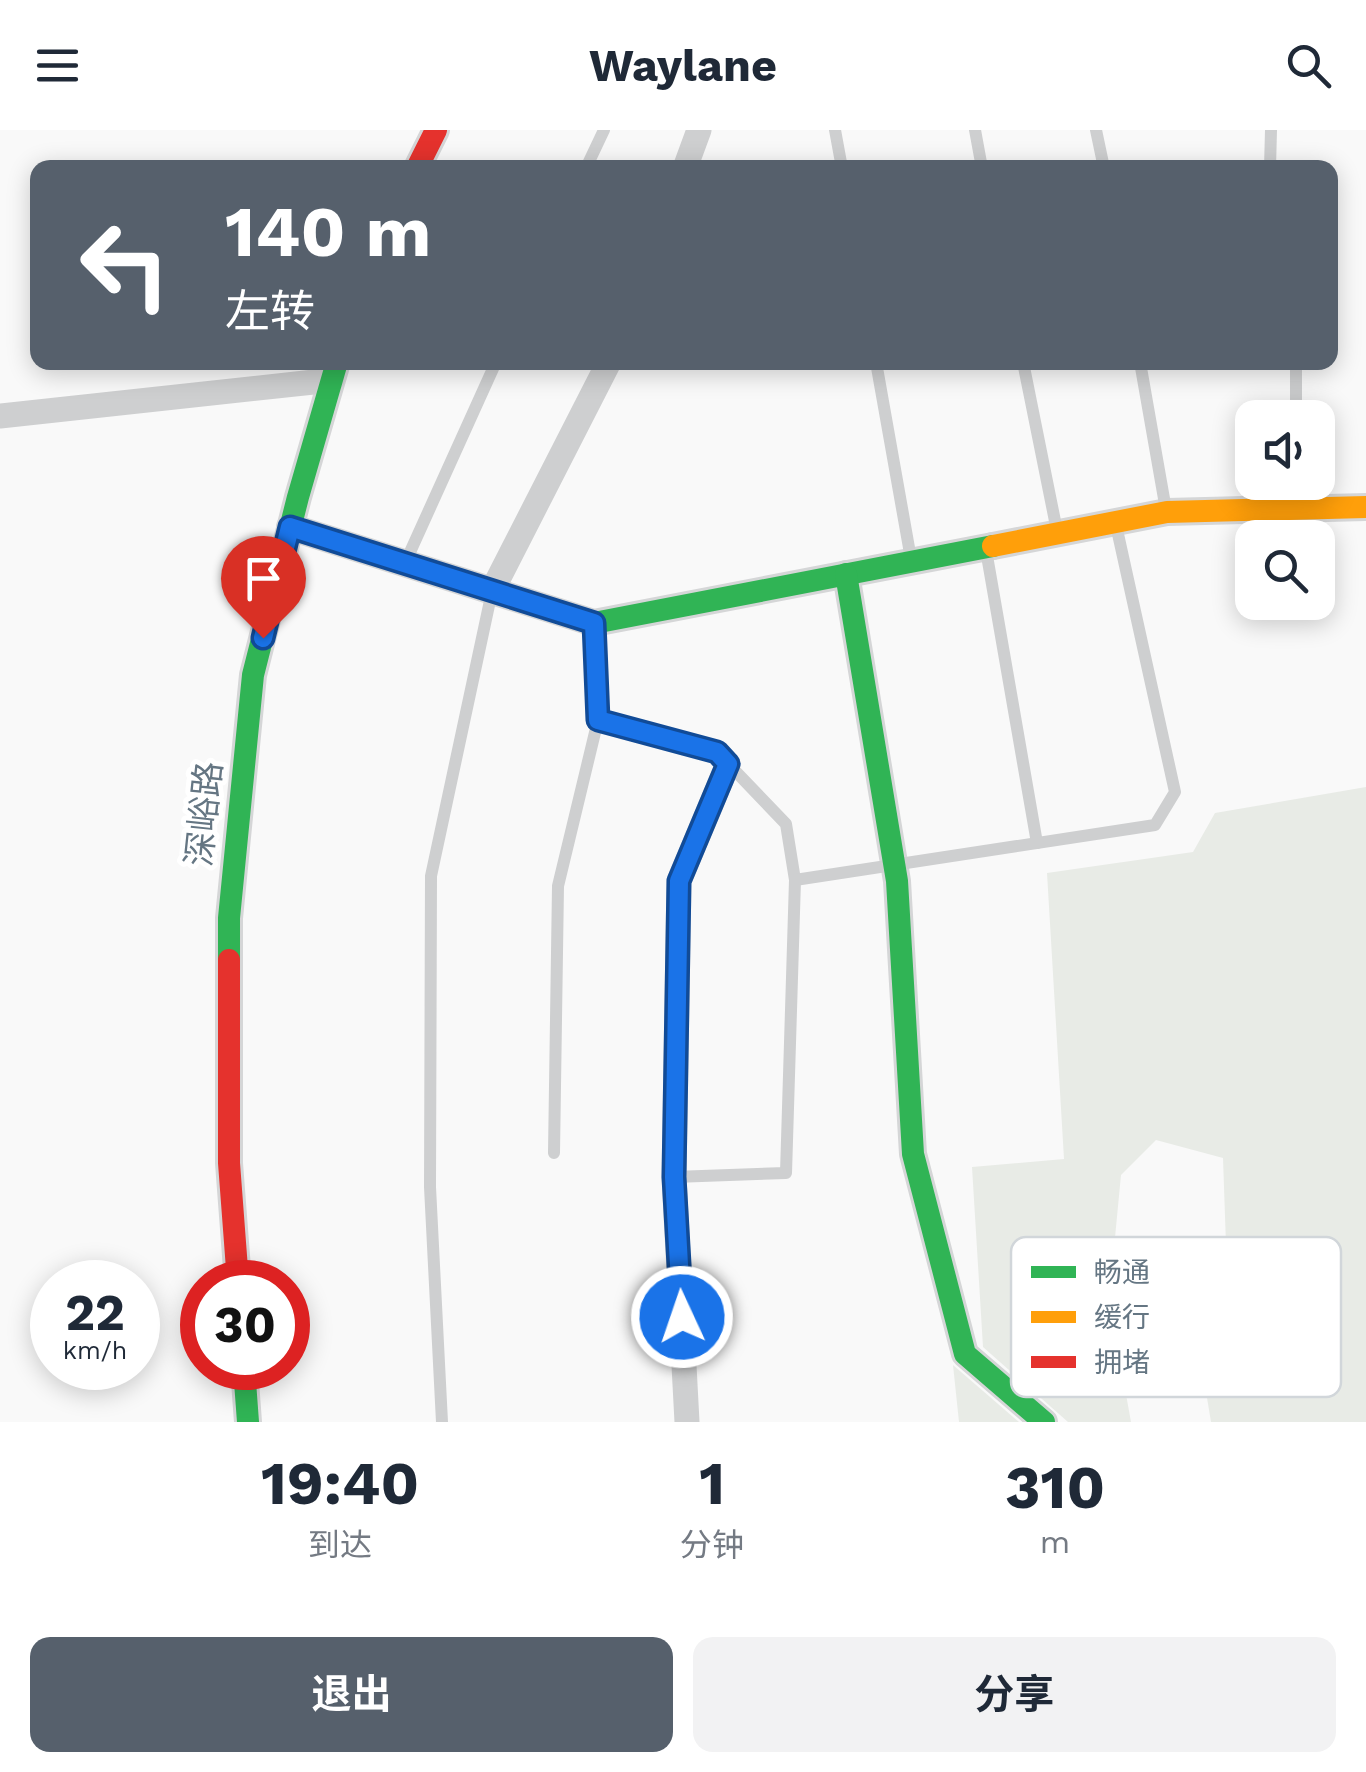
<!DOCTYPE html>
<html lang="zh">
<head>
<meta charset="utf-8">
<style>
	:root { --surface:#fff; --page:#f2f2f3; --text:#1f2937; --muted:#747a83; --accent:#56606c }
	body { margin:0; font-family:"Work Sans","Noto Sans SC",sans-serif; background:var(--page); color:var(--text); height:100vh; display:flex; flex-direction:column; font-size:38px; white-space:nowrap }
	* { box-sizing:border-box; margin:0 }
	p { font-size:32px; color:var(--muted) }
	.icon { flex:none; width:55px; height:55px; fill:none; stroke:currentColor; stroke-width:2; stroke-linecap:round; stroke-linejoin:round }
	.map { position:relative; height:1292px; overflow:hidden }
	.details { display:flex; flex-direction:column; background:var(--surface); flex:1 }
	.details>* { flex:none }
	.hud { position:absolute; left:30px; top:30px; width:1308px; height:210px; border-radius:20px; box-shadow:0 5px 25px #0003; background:#56606c; color:#fff; overflow:hidden }
	.buttons { position:absolute; left:1235px; top:270px; display:grid; gap:20px }
	.buttons a { display:grid; place-items:center; width:100px; height:100px; border-radius:20px; background:var(--surface); box-shadow:0 5px 25px #0003; font-size:50px }
	.speed { position:absolute; left:30px; top:1130px; display:flex; gap:20px; font-size:50px; font-weight:700; text-align:center }
	.speed>* { display:grid; place-content:center; width:130px; height:130px; border-radius:50%; background:var(--surface); box-shadow:0 5px 25px #0003; line-height:1 }
	.speed small { font-size:25px; font-weight:400 }
	.speed .limit { border:15px solid #d22; background:#fff; color:#111 }
	.pin { position:absolute; display:grid; place-items:center; width:85px; height:85px; color:#fff; margin:-102px -42px; border-radius:50% 50% 50% 0; rotate:-45deg; box-shadow:0 0 10px #0007 }
	.pin .icon { rotate:45deg }
	.me { position:absolute; width:110px; margin:-55px; rotate:357deg; stroke-linejoin:round; filter:drop-shadow(0 0 8px #0008) }
	.turn { display:flex; align-items:center; gap:35px; height:210px; padding:0 30px; font-size:45px }
	.turn .icon { width:130px; height:130px; stroke-width:2.5 }
	.turn b { display:block; font-size:70px; line-height:85px }
	.eta { display:flex; justify-content:space-evenly; align-items:center; height:170px; text-align:center }
	.eta b { font-size:60px; font-weight:700; line-height:70px }
	.action { display:flex; gap:20px; margin-top:auto; padding:20px 30px }
	.action a { flex:1; height:115px; border-radius:20px; background:var(--accent); color:#fff; font-size:40px; font-weight:700; line-height:115px; text-align:center }
	.action a+a { background:var(--page); color:var(--text) }
	header { display:flex; justify-content:space-between; align-items:center; height:130px; padding:0 30px; background:var(--surface); font-size:45px; font-weight:700 }
	.map>svg:first-child { display:block }
	.green { fill:#e8ebe6 }
	.lines { fill:none; stroke-linecap:round; stroke-linejoin:round }
	.fast-casing { stroke:#d5d6d7; stroke-width:28 }
	.slow-casing { stroke:#d5d6d7; stroke-width:28 }
	.jam-casing { stroke:#d5d6d7; stroke-width:28 }
	.lane { stroke:#cecfd0; stroke-width:12 }
	.street { stroke:#cecfd0; stroke-width:25 }
	.fast { stroke:#30b455; stroke-width:22 }
	.slow { stroke:#ff9f0a; stroke-width:22 }
	.jam { stroke:#e5322d; stroke-width:22 }
	.route-casing { stroke:#114b97; stroke-width:25 }
	.route { stroke:#1a73e8; stroke-width:18 }
	.labels { text-anchor:middle; dominant-baseline:central; stroke-width:10; stroke-linejoin:round; paint-order:stroke }
	.street-label { font-size:35px; fill:#657683; stroke:#fff }
	.key { fill:#fff; stroke:#d1d6da; stroke-width:2.5 }
	.key-label { font-size:28px; fill:#657683 }
</style>
</head>
<body>
<header><svg class="icon" aria-label="menu" viewBox="0 0 24 24"><path d="M4 6h16M4 12h16M4 18h16"/></svg>Waylane<svg class="icon" aria-label="search" viewBox="0 0 24 24"><circle cx="10" cy="10" r="6"/><path d="M15 15l6 6"/></svg></header>
<div class="map">
<svg width="1366" height="1292" viewBox="0 0 1366 1292">
	<rect width="100%" height="100%" fill="#f9f9f9"/>
	<g class="green">
		<polygon points="1366,657 1366,1292 1211,1292 1193,1183 1228,1173 1223,1028 1156,1010 1121,1045 1109,1170 1131,1292 1068,1292 983,1217 972,1037 1064,1029 1047,743 1193,722 1215,683"/>
		<polygon points="953,1235 1019,1292 959,1292"/>
	</g>
	<g class="lines">
		<g class="fast-casing">
			<g id="fast">
				<polyline points="290,397 594,493 993,416"/>
				<polyline points="846,444 897,751 913,1024 965,1224 1044,1292"/>
				<polyline points="229,830 229,788 253,545 298,367 337,232"/>
				<polyline points="244,1238 248,1292"/>
			</g>
		</g>
		<g class="slow-casing">
			<polyline id="slow" points="993,416 1167,382 1366,377"/>
		</g>
		<g class="jam-casing">
			<g id="jam">
				<polyline points="417,38 436,0"/>
				<polyline points="229,830 229,1033 238,1152"/>
			</g>
		</g>
		<g class="lane">
			<polyline points="835,0 842,38"/>
			<polyline points="975,0 982,38"/>
			<polyline points="1096,0 1104,38"/>
			<polyline points="586,38 604,0"/>
			<polyline points="1270,38 1271,0"/>
			<polyline points="876,232 911,429"/>
			<polyline points="1023,232 1057,401"/>
			<polyline points="1140,232 1166,380"/>
			<polyline points="1296,232 1296,288"/>
			<polyline points="1297,352 1297,376"/>
			<polyline points="986,420 1037,713"/>
			<polyline points="406,431 496,232"/>
			<polyline points="598,590 717,622 786,694 795,750"/>
			<polyline points="554,1023 558,756 598,590 594,496"/>
			<polyline points="674,1047 786,1043 795,750 1155,695 1175,662 1116,395"/>
			<polyline points="442,1292 430,1057 431,746 491,466"/>
		</g>
		<g class="street">
			<polyline points="685,38 699,0"/>
			<polyline points="0,286 332,250"/>
			<polyline points="492,461 609,232"/>
			<polyline points="687,1292 674,1047 679,751 728,634"/>
		</g>
		<use href="#fast" class="fast"/>
		<use href="#slow" class="slow"/>
		<use href="#jam" class="jam"/>
	</g>
	<g class="lines">
		<g class="route-casing">
			<polyline id="route" points="263,508 290,397 594,493 598,590 717,622 728,634 679,751 674,1047 682,1187"/>
		</g>
		<use href="#route" class="route"/>
	</g>
	<g class="labels">
		<g class="street-label">
			<text transform="translate(204 684) rotate(-84)">深峪路</text>
		</g>
	</g>
	<rect x="1011" y="1107" width="330" height="160" rx="15" class="key"/>
	<rect x="1031" y="1136" width="45" height="12" fill="#30b455"/>
	<rect x="1031" y="1181" width="45" height="12" fill="#ff9f0a"/>
	<rect x="1031" y="1226" width="45" height="12" fill="#e5322d"/>
	<g class="key-label">
		<text x="1094" y="1152">畅通</text>
		<text x="1094" y="1197">缓行</text>
		<text x="1094" y="1242">拥堵</text>
	</g>
</svg>
<div class="buttons">
<a><svg class="icon" aria-label="sound" viewBox="0 0 24 24"><path d="M4 9h4l5-4v14l-5-4H4zM17 9q2 3 0 6"/></svg></a>
<a><svg class="icon" aria-label="search" viewBox="0 0 24 24"><circle cx="10" cy="10" r="6"/><path d="M15 15l6 6"/></svg></a>
</div>
<div class="speed"><div>22<small>km/h</small></div><div class="limit">30</div></div>
<div class="pin" style="left:263px;top:508px;background:#d93025"><svg class="icon" aria-label="arrive" viewBox="0 0 24 24"><path d="M6 21V4h12l-3 4 3 4H6"/></svg></div>
<svg class="me" style="left:682px;top:1187px" viewBox="-20 -20 40 40"><circle r="17" fill="#1a73e8" stroke="#fff" stroke-width="3"/><path d="M0-11L8 9 0 5-8 9z" fill="#fff"/></svg>
<div class="hud">
<div class="turn"><svg class="icon" aria-label="left" viewBox="0 0 24 24"><path d="M17 20v-9H6M10 6l-5 5 5 5"/></svg><div><b>140 m</b>左转</div></div>
</div>
</div>
<section class="details">
<div class="eta">
<div><b>19:40</b><p>到达</p></div>
<div><b>1</b><p>分钟</p></div>
<div><b>310</b><p>m</p></div>
</div>
<div class="action"><a>退出</a><a>分享</a></div>
</section>
</body>
</html>
